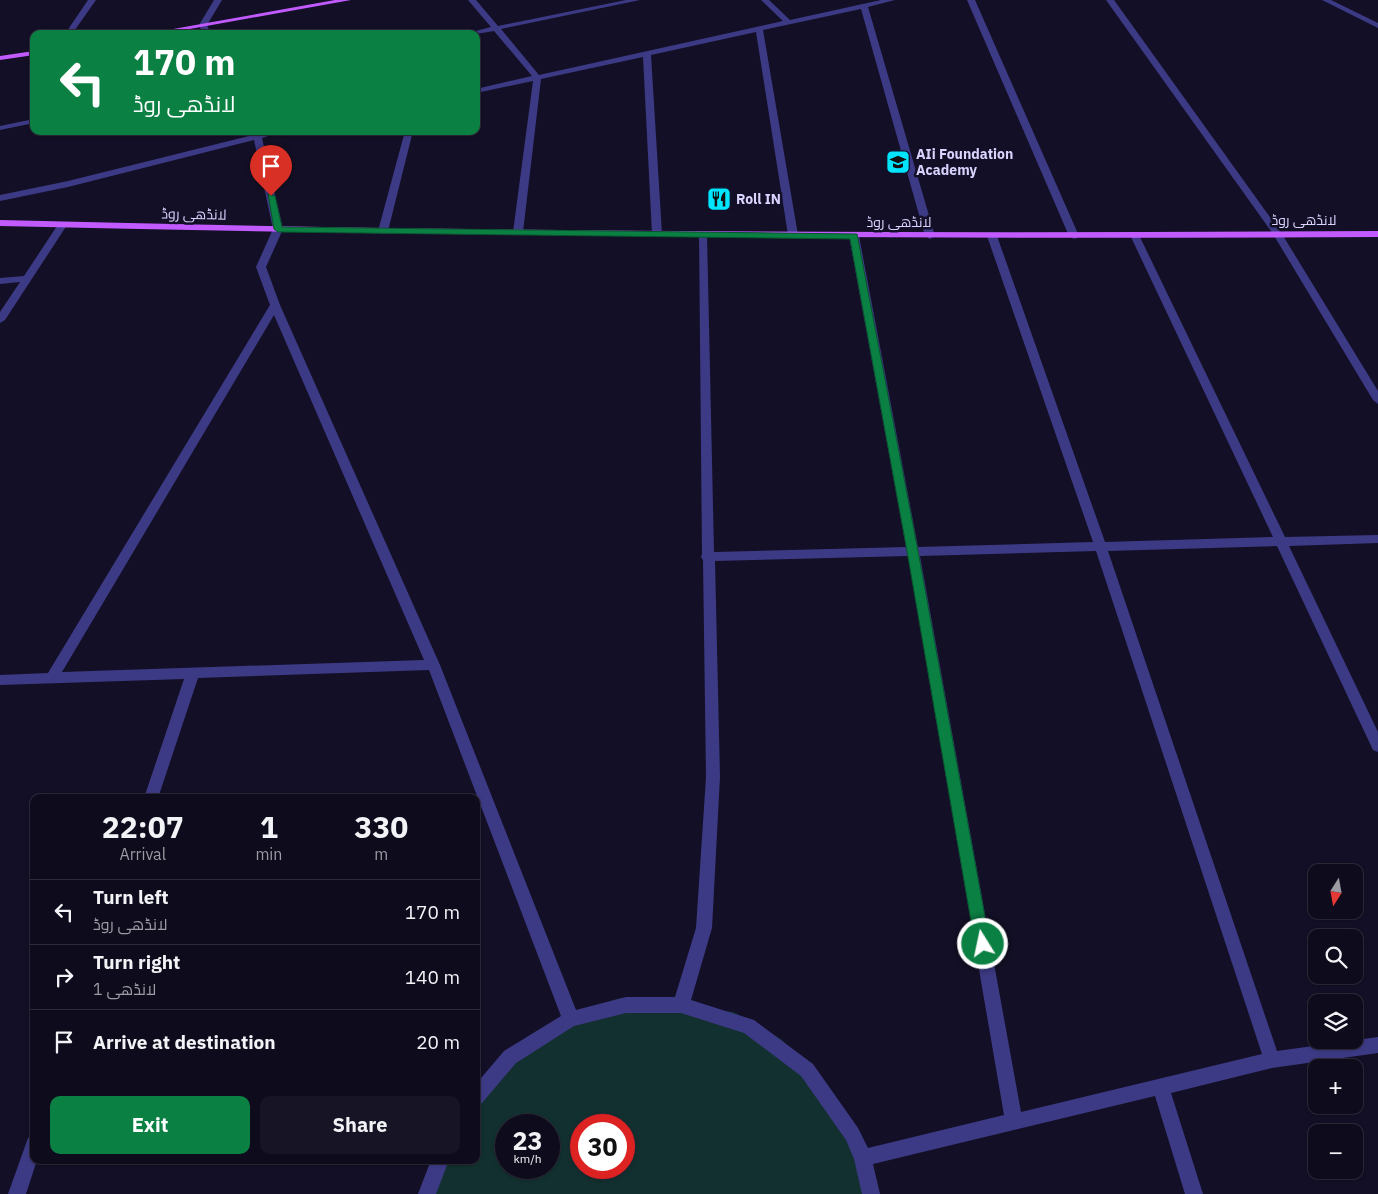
<!DOCTYPE html>
<html lang="en">
<head>
<meta charset="utf-8">
<style>
	:root { --surface:#0e0b1c; --page:#171425; --text:#f1f3f6; --muted:#9b9ba3; --line:#2e2b3b; --accent:#0b8043 }
	body { margin:0; font-family:"IBM Plex Sans",Cairo,sans-serif; background:var(--page); color:var(--text); height:100vh; display:flex; flex-direction:column; font-size:19px; white-space:nowrap }
	* { box-sizing:border-box; margin:0 }
	p { font-size:16px; color:var(--muted) }
	.icon { flex:none; width:28px; height:28px; fill:none; stroke:currentColor; stroke-width:2; stroke-linecap:round; stroke-linejoin:round }
	.map { position:relative; flex:1; overflow:hidden }
	.details { position:absolute; left:30px; top:794px; width:450px; height:370px; display:flex; flex-direction:column; background:var(--surface); border-radius:10px; box-shadow:0 1px 4px #0004,0 0 0 1px var(--line) }
	.details>* { flex:none }
	.hud { position:absolute; left:30px; top:30px; width:450px; height:105px; border-radius:10px; box-shadow:0 1px 4px #0004,0 0 0 1px var(--line); background:#0b8043; color:#fff; overflow:hidden }
	.needle { width:32px; rotate:191deg }
	.tools { position:absolute; left:1308px; top:864px; display:grid; gap:10px }
	.tools a { display:grid; place-items:center; width:55px; height:55px; border-radius:10px; background:var(--surface); box-shadow:0 1px 4px #0004,0 0 0 1px var(--line); font-size:25px }
	.speed { position:absolute; left:495px; top:1114px; display:flex; gap:10px; font-size:25px; font-weight:700; text-align:center }
	.speed>* { display:grid; place-content:center; width:65px; height:65px; border-radius:50%; background:var(--surface); box-shadow:0 1px 4px #0004,0 0 0 1px var(--line); line-height:1 }
	.speed small { font-size:12px; font-weight:400 }
	.speed .limit { border:8px solid #d22; background:#fff; color:#111 }
	.pin { position:absolute; display:grid; place-items:center; width:42px; height:42px; color:#fff; margin:-51px -21px; border-radius:50% 50% 50% 0; rotate:-45deg; box-shadow:0 0 5px #0007 }
	.pin .icon { rotate:45deg }
	.me { position:absolute; width:55px; margin:-28px; rotate:350deg; stroke-linejoin:round; filter:drop-shadow(0 0 4px #0008) }
	.turn { display:flex; align-items:center; gap:18px; height:105px; padding:0 20px; font-size:22px }
	.turn .icon { width:65px; height:65px; stroke-width:2.5 }
	.turn b { display:block; font-size:35px; line-height:42px }
	.eta { display:flex; justify-content:space-evenly; align-items:center; height:85px; text-align:center }
	.eta b { font-size:30px; font-weight:700; line-height:35px }
	.cta { display:flex; gap:10px; margin-top:auto; padding:10px 20px }
	.cta a { flex:1; height:58px; border-radius:10px; background:var(--accent); color:#fff; font-size:20px; font-weight:700; line-height:58px; text-align:center }
	.cta a+a { background:var(--page); color:var(--text) }
	ul { padding:0; list-style:none }
	li { display:flex; align-items:center; gap:15px; height:65px; padding:0 20px; border-top:1px solid var(--line) }
	li div { flex:1 }
	li b { display:block; font-size:19px }
	li em { font-style:normal }
	.map>svg:first-child { display:block }
	.green { fill:#12302f; fill-rule:evenodd }
	.lines { fill:none; stroke-linecap:round; stroke-linejoin:round }
	.minor { fill:#3d3a85; fill-rule:evenodd }
	.primary { fill:#c25bff; fill-rule:evenodd }
	.route { fill:#0b8043; stroke:#07532c }
	.labels { text-anchor:middle; dominant-baseline:central; stroke-width:5; stroke-linejoin:round; paint-order:stroke }
	.far-poi-label { font-size:14px; font-weight:bold; fill:#d9d4ff; stroke:#130f26; text-anchor:start }
	.far-street-label { font-size:14px; fill:#d9d4ff; stroke:#130f26 }
</style>
</head>
<body>
<div class="map">
<svg width="1378" height="1194" viewBox="0 0 1378 1194">
	<rect width="100%" height="100%" fill="#130f26"/>
	<path class="green" d="M620 998 734 1012 781 1039 822 1080 871 1194H428L436 1160H476V1091L561 1017ZM506 1125H549V1168H506ZM581 1125H624V1168H581Z"/>
	<g class="lines">
		<g class="minor">
			<polygon points="88,0 96,0 72,34 65,34"/>
			<polygon points="214,0 222,0 207,25 211,34 203,34 199,25"/>
			<polygon points="468,0 476,0 498,26 626,0 640,0 501,29 539,75 783,21 761,0 769,0 790,20 881,0 895,0 868,7 935,236 930,239 925,236 861,9 763,30 798,235 796,237 790,237 788,235 756,32 651,55 662,234 657,237 652,234 643,57 541,79 523,232 521,234 515,234 513,232 533,81 476,93 476,89 532,76 494,31 476,34 464,34 491,27"/>
			<polygon points="967,0 975,0 1079,236 1077,238 1074,239 1069,236"/>
			<polygon points="1106,0 1114,0 1282,234 1378,391 1378,404 1373,400 1273,234"/>
			<polygon points="1322,0 1331,0 1378,23 1378,28"/>
			<polygon points="34,119 34,123 0,130 0,126"/>
			<path d="M252 131H260L261 133 283 131 262 138 283 229 266 267 280 305 440 665 576 1010 626 997H675L696 928 706 777 703 560 701 557 702 554 699 232 702 231 707 234 714 552 906 547 849 236 854 233 859 236 918 547 1093 542 987 236 992 233 997 236 1105 542 1273 537 1130 235 1132 233H1138L1285 537 1378 535V543L1289 546 1378 732V752L1373 750 1277 546 1108 551 1277 1051 1378 1037V1053L1272 1068 1171 1093 1203 1194H1185L1155 1096 873 1164 880 1194H862L854 1159 846 1140 801 1076 744 1033 681 1013H626L574 1026 516 1063 482 1103 476 1105V1084L504 1051 561 1016 429 670 198 678 158 798H144L184 679 0 685V675L48 673 270 305 256 267 273 229 254 140 68 187 0 201V195L68 181 253 135ZM274 315 424 660 62 672ZM1096 551 1262 1054 1021 1112 920 556ZM908 556 1004 1115 868 1148 858 1128 813 1064 754 1020 691 1000 712 928 720 777 715 561Z"/>
			<polygon points="405,131 413,131 388,231 383,234 378,231"/>
			<polygon points="62,222 67,225 5,320 0,323 0,312 20,282 0,284 0,278 24,276 59,223"/>
			<polygon points="34,1135 34,1160 37,1160 26,1194 8,1194 28,1138"/>
			<polygon points="431,1160 449,1160 436,1194 418,1194"/>
		</g>
		<g class="primary">
			<polygon points="335,0 351,0 162,34 145,34"/>
			<polygon points="34,51 34,55 0,60 0,56"/>
			<path d="M0 220C459 232 919 234 1378 231V237C919 239 459 237 0 226Z"/>
		</g>
	</g>
	<polygon class="route" points="268,194 275,196 282,227 857,234 918,551 990,944 988,949 983,951 978,949 975,944 907,551 850,239 278,232 274,229"/>
	<defs>
		<g id="school-square" transform="scale(1.25)"><rect x="-9" y="-9" width="18" height="18" rx="4" fill="#00e5ff" stroke="#130f26"/><path d="M0-5L7-2L0 1L-7-2ZM-4 1L0 2.5L4 1V4Q0 6-4 4Z" fill="#111"/></g>
		<g id="restaurant-square" transform="scale(1.25)"><rect x="-9" y="-9" width="18" height="18" rx="4" fill="#00e5ff" stroke="#130f26"/><path d="M-5-6h1v4h1v-4h1v4h1v-4h1v5L-1.5 .5V6h-2V.5L-5-1ZM5-6V6H3V1.5H1.5Q1.5-4 5-6Z" fill="#111"/></g>
	</defs>
	<g fill-rule="evenodd">
		<use href="#school-square" x="898" y="162"/>
		<use href="#restaurant-square" x="719" y="199"/>
	</g>
	<g class="labels">
		<g class="far-poi-label">
			<text x="916" y="154">AIi Foundation<tspan x="916" dy="16">Academy</tspan></text>
			<text x="736" y="199">Roll IN</text>
		</g>
		<g class="far-street-label">
			<text transform="translate(194 214) rotate(1)">لانڈھی روڈ</text>
			<text x="1304" y="220">لانڈھی روڈ</text>
			<text x="899" y="222">لانڈھی روڈ</text>
		</g>
	</g>
</svg>
<div class="tools">
<a><svg class="needle" viewBox="-14 -14 28 28"><path d="M0-13l5 13h-10z" fill="#e53935"/><path d="M0 13l5-13h-10z" fill="#9b9ba3"/></svg></a>
<a><svg class="icon" aria-label="search" viewBox="0 0 24 24"><circle cx="10" cy="10" r="6"/><path d="M15 15l6 6"/></svg></a>
<a><svg class="icon" aria-label="layers" viewBox="0 0 24 24"><path d="M12 4l9 5-9 5-9-5zM3 14l9 5 9-5"/></svg></a>
<a>+</a>
<a>−</a>
</div>
<div class="speed"><div>23<small>km/h</small></div><div class="limit">30</div></div>
<div class="pin" style="left:271px;top:196px;background:#d93025"><svg class="icon" aria-label="arrive" viewBox="0 0 24 24"><path d="M6 21V4h12l-3 4 3 4H6"/></svg></div>
<svg class="me" style="left:983px;top:944px" viewBox="-20 -20 40 40"><circle r="17" fill="#0b8043" stroke="#fff" stroke-width="3"/><path d="M0-11L8 9 0 5-8 9z" fill="#fff"/></svg>
<div class="hud">
<div class="turn"><svg class="icon" aria-label="left" viewBox="0 0 24 24"><path d="M17 20v-9H6M10 6l-5 5 5 5"/></svg><div><b>170 m</b>لانڈھی روڈ</div></div>
</div>
<section class="details">
<div class="eta">
<div><b>22:07</b><p>Arrival</p></div>
<div><b>1</b><p>min</p></div>
<div><b>330</b><p>m</p></div>
</div>
<ul>
<li><svg class="icon" aria-label="left" viewBox="0 0 24 24"><path d="M17 20v-9H6M10 6l-5 5 5 5"/></svg><div><b>Turn left</b><p>لانڈھی روڈ</p></div><em>170 m</em></li>
<li><svg class="icon" aria-label="right" viewBox="0 0 24 24"><path d="M7 20v-9h11M14 6l5 5-5 5"/></svg><div><b>Turn right</b><p>لانڈھی 1</p></div><em>140 m</em></li>
<li><svg class="icon" aria-label="arrive" viewBox="0 0 24 24"><path d="M6 21V4h12l-3 4 3 4H6"/></svg><div><b>Arrive at destination</b></div><em>20 m</em></li>
</ul>
<div class="cta"><a>Exit</a><a>Share</a></div>
</section>
</div>
</body>
</html>
